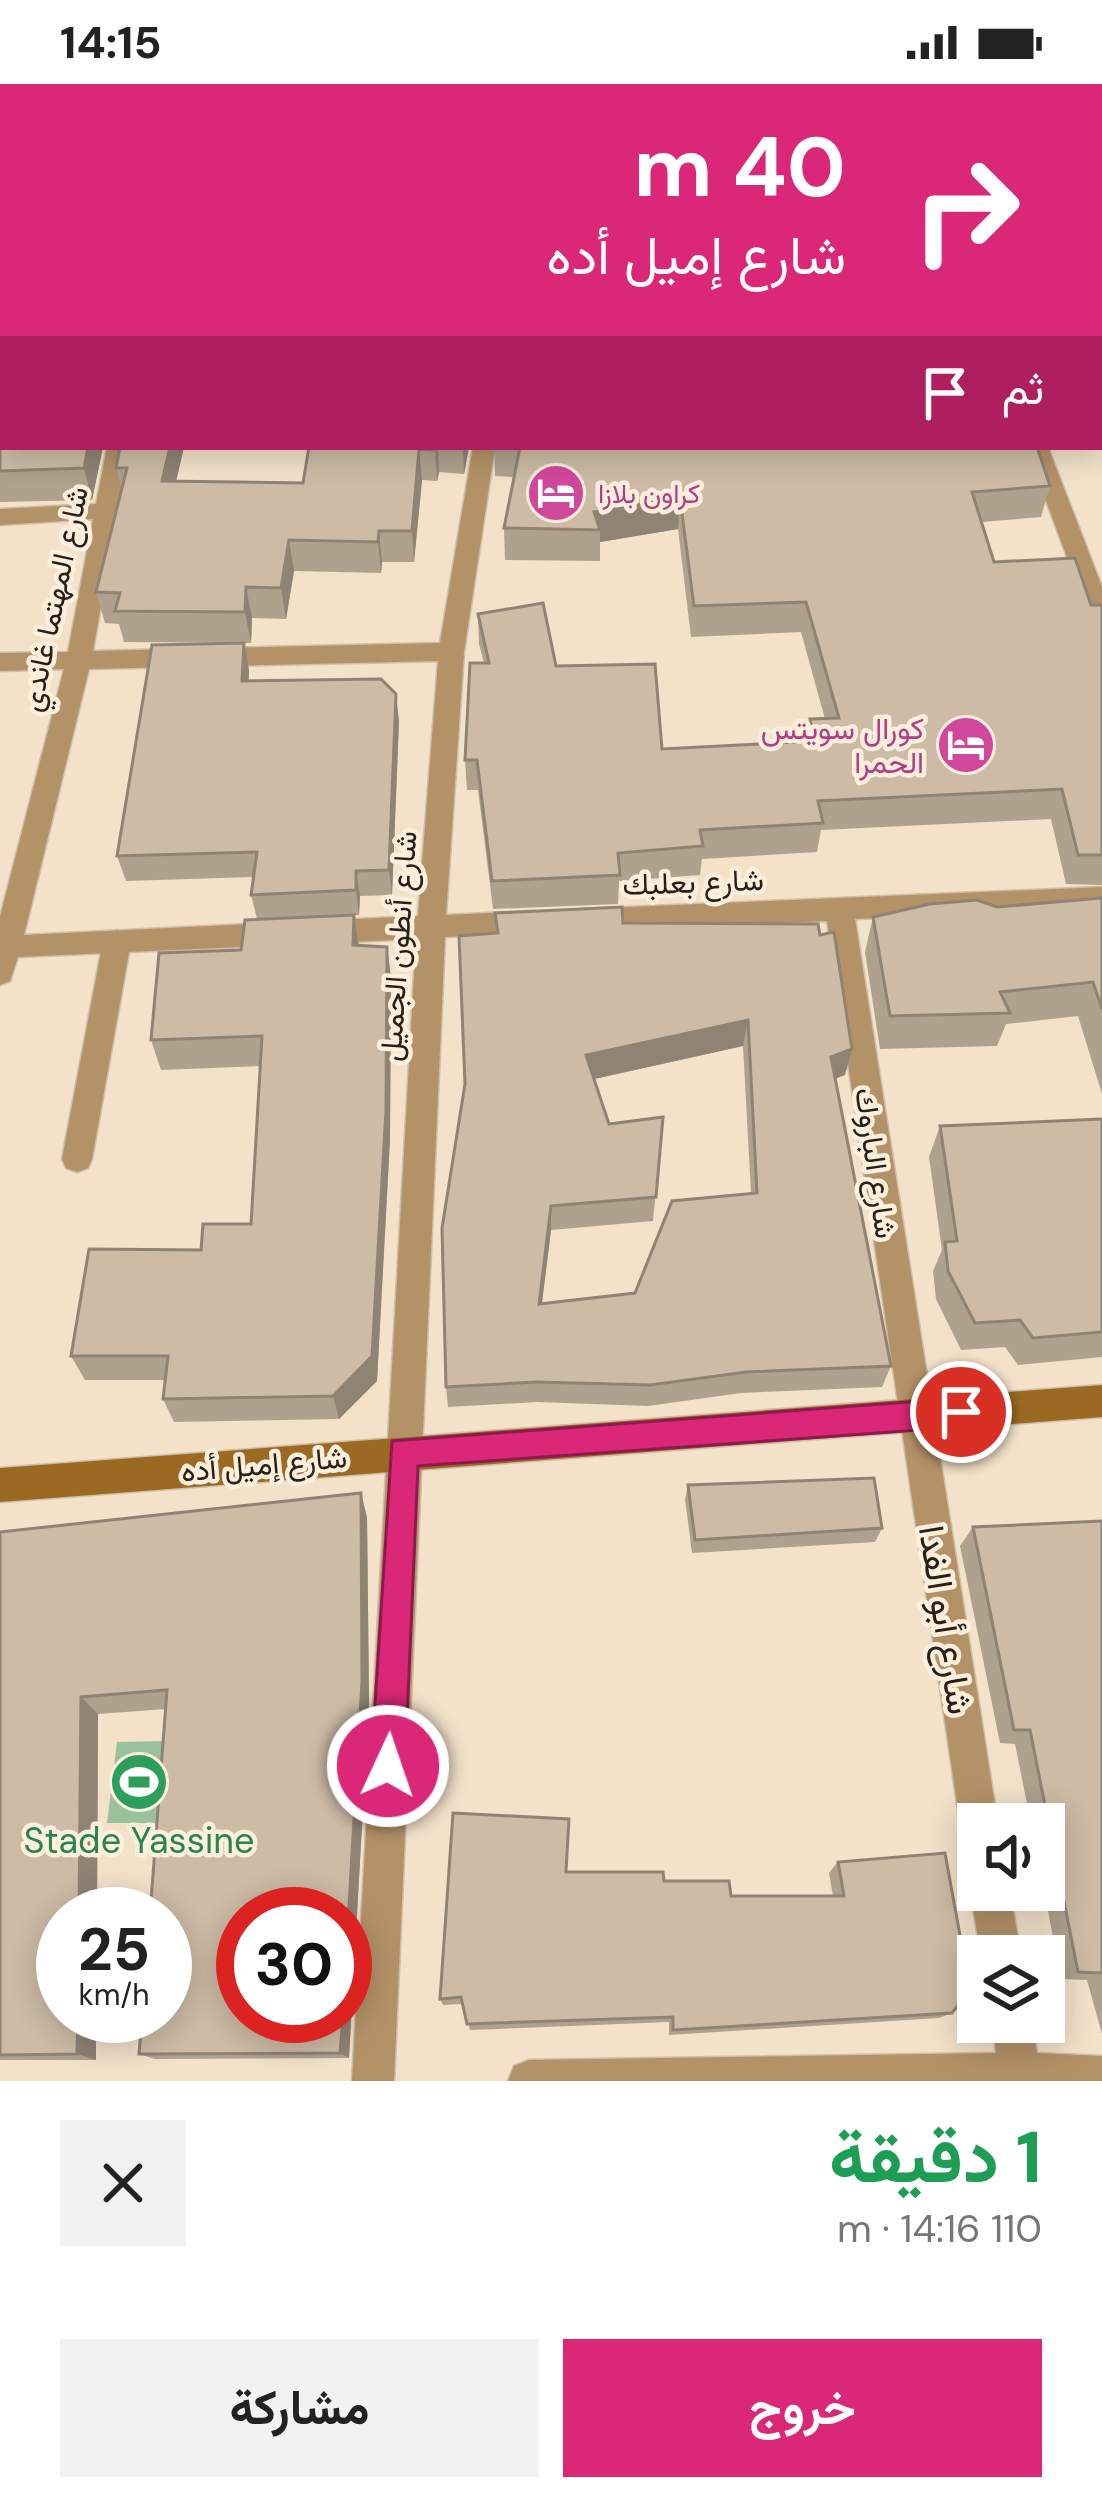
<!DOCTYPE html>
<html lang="ar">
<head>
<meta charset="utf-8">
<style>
	:root { --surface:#fff; --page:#f2f2f2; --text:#222; --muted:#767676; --accent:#db2777 }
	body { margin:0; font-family:"DM Sans",Vazirmatn,sans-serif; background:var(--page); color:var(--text); direction:rtl; height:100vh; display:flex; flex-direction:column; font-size:45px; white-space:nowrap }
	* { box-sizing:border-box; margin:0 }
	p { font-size:39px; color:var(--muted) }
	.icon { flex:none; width:66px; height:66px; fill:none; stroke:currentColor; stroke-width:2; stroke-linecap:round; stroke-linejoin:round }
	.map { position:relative; height:1997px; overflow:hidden; direction:ltr }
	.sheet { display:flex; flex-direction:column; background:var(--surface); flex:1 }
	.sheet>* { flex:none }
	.hud { position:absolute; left:0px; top:0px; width:1104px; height:366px; box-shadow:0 6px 30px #0003; direction:rtl; background:#db2777; color:#fff; overflow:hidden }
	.controls { position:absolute; left:957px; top:1719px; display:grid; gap:24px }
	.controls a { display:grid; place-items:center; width:108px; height:108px; border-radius:0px; background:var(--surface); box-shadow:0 6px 30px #0003; font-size:60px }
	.speed { position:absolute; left:36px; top:1803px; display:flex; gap:24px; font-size:60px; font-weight:700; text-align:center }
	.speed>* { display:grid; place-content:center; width:156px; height:156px; border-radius:50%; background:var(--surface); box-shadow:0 6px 30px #0003; line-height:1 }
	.speed small { font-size:30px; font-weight:400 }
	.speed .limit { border:18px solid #d22; background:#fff; color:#111 }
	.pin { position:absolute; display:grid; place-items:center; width:102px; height:102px; color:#fff; margin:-51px; border:6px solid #fff; border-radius:50%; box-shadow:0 3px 12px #0007 }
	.me { position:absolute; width:132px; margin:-66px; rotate:3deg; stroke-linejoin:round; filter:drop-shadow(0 0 9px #0008) }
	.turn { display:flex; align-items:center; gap:42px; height:252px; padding:0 60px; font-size:54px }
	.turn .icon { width:156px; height:156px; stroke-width:2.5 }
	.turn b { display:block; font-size:84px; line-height:102px }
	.then { display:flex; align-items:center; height:114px; padding:0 60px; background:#0003; gap:24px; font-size:45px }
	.round { display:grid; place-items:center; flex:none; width:126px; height:126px; border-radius:0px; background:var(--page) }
	.head { display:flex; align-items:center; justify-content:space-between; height:204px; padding:0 60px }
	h1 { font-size:72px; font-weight:700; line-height:90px; color:#1e9e55 }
	.action { display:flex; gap:24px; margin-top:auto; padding:24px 60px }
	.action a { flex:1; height:138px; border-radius:0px; background:var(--accent); color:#fff; font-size:48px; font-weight:700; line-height:138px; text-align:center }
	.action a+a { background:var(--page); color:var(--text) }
	.status { display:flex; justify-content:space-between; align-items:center; height:84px; padding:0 60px; background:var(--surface); direction:ltr }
	.status svg { height:33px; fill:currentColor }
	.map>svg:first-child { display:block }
	.green { fill:#9ac19d }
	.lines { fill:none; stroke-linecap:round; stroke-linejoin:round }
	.lane-casing { stroke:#cebeaa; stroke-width:3 }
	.street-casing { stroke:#cebeaa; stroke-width:3 }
	.secondary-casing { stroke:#cebeaa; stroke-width:3 }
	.lane { fill:#b49268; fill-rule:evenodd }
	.street { fill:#b49268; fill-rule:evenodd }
	.secondary { fill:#9b6921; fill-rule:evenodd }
	.wall { fill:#b0a18e; fill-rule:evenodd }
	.shaded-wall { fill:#908374 }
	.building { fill:#cdbba5; stroke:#908374; stroke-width:3; fill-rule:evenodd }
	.route { fill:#db2777; stroke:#8e194d; stroke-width:3 }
	.labels { text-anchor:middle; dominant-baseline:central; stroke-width:9; stroke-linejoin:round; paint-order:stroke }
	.far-hotel-label { font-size:27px; fill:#b23c85; stroke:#fdefdc; text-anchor:start }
	.street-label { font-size:30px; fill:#272018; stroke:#fdefdc }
	.hotel-label { font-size:30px; fill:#b23c85; stroke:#fdefdc; text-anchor:end }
	.near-street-label { font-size:36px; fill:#272018; stroke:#fdefdc }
	.near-leisure-label { font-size:36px; fill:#27864d; stroke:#fdefdc }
</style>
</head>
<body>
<div class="status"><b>14:15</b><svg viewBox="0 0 49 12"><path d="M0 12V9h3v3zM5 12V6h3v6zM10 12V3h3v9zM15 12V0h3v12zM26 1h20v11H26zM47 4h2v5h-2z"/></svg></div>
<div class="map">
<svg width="1102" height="1997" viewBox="0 0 1102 1997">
	<rect width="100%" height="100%" fill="#f3e1ca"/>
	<polygon class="green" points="169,1657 161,1739 107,1739 117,1658"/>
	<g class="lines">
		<g class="lane-casing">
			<polygon id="lane" points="117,846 131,857 92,1075 88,1084 77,1088 66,1084 62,1075 103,857"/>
		</g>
		<g class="street-casing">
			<g id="street">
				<path d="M107 363H129L93 567 440 559 473 363H495L464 568 446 831 533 827 547 838 533 849 445 853 394 1997H352L416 855 18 873 10 897 0 901V833L64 585 0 587V569L68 568 93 435 0 441V425L96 420ZM438 577 418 832 24 851 89 585Z"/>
				<polygon points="1026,363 1048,363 1102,503 1102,544 1090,535"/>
				<polygon points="1102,803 1102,825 855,835 998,1740 978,1740 978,1759 965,1754 960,1740 827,837 581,847 567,836 581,825"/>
				<polygon points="978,1791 978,1806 1010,1806 1021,1872 981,1872 970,1806"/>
				<polygon points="992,1938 1032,1938 1037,1969 1102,1972 1102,1997 508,1997 514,1982 529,1976 996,1969"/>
			</g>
		</g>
		<g class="secondary-casing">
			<g id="secondary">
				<rect x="1101" y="281" width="1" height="14"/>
				<polygon points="1102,1301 1102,1333 0,1418 0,1384"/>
			</g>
		</g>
		<use href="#lane" class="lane"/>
		<use href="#street" class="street"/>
		<use href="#secondary" class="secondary"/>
	</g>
	<g class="wall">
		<polygon points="0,0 1102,0 1102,260 1101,3 3,3 103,363 92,416 0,418"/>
		<polygon points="184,363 176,397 303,399 309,363 469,363 464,390 439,388 437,397 422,396 414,478 382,478 381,489 294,487 286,535 252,534 251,559 124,558 119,540 105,539 96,508 122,406 116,384"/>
		<polygon points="494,363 1037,363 1050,402 1041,433 982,438 994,478 1091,521 1102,521 1102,801 1066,800 1051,735 821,746 817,768 702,775 700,791 619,797 618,820 493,825 478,706 467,706 465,676 484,579 479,560 478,530 556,582 662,665 806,657 810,635 825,635 801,548 691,553 678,445 600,458 600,477 505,476 504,444 514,393 495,392"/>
		<polygon points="249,586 249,597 399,637 392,811 360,812 359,831 354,831 359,862 387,863 391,894 390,1055 377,1297 339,1335 174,1338 163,1315 165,1296 85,1296 71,1272 201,1166 251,1140 260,982 161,986 151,956 241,866 257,835 251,811 253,793 126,797 117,772"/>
		<polygon points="1102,814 1102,1010 1078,932 1006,940 997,962 880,965 865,868 873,833"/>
		<path d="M495 829 623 839 845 991 835 995 891 1282 882 1303 741 1309 648 1322 537 1318 448 1323 446 1303 496 849ZM743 962 751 1109 635 1209 542 1219 551 1146 653 1137 663 1033 609 1040 594 995Z"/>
		<polygon points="1102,1035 1102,1273 1018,1281 1005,1263 961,1266 936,1215 933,1187 942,1166 929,1073 940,1042"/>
		<polygon points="688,1401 882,1444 875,1458 692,1469 685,1415"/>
		<polygon points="367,1433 369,1616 349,1974 155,1975 139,1970 166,1625 98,1630 97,1830 63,1830 96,1976 0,1976 0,1448"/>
		<polygon points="1102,1437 1102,1950 1087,1896 1061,1895 1044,1806 1044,1740 1031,1740 1015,1660 1000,1659 960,1462 973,1443"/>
		<polygon points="838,1778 952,1929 939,1934 669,1951 669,1938 470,1946 462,1920 443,1921 440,1915 566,1788 664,1797 731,1812 833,1812 829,1789"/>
	</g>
	<g class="shaded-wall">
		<polygon points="88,363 103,363 92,416 84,384"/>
		<polygon points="170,363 184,363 169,428 162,397"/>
		<polygon points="435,363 438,363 439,388 437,397"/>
		<polygon points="463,363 469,363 464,390"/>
		<polygon points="419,365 422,396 414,478 412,447"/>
		<polygon points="680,414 678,445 600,458 600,446 594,428"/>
		<polygon points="379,447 382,478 381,489 378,458"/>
		<polygon points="289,456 294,487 286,535 281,504"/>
		<polygon points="246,503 252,534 251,559 245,528"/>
		<polygon points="244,559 249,586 247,623 242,597"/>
		<polygon points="396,610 399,637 392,811 389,786"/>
		<polygon points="356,787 360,812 359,831 356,806"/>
		<polygon points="354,831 359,863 353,861"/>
		<polygon points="387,863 391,894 390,1055 377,1297 339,1335 333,1312"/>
		<polygon points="748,936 743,962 585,997 586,971"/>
		<polygon points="852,965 845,991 824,998 831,973"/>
		<polygon points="551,1122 551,1146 539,1242 539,1220"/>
		<polygon points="361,1409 367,1433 369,1616 349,1974 340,1969 343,1932 345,1932"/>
		<polygon points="81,1613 98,1630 97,1830 79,1830"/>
		<polygon points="78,1932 96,1932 96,1976 77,1970"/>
	</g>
	<g class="building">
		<polygon points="0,0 1102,0 1102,228 1101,3 3,3 3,363 88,363 84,384 0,387"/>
		<polygon points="120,363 170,363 162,397 303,399 309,363 435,363 434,366 419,365 412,447 379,447 378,458 289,456 281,504 246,503 245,528 115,527 120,509 96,508 127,384 116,384"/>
		<polygon points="520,363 1037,363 1050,402 972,408 994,478 1075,474 1091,521 1102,521 1102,771 1078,771 1062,705 818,717 823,739 700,746 703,762 618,769 620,791 492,797 477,676 465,676 470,579 489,579 478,530 543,519 556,582 655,580 662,665 814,657 810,635 839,634 806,518 694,522 680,414 594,428 600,446 504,444"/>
		<polygon points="244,559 242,597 381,595 396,610 389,786 356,787 356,806 251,811 257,768 117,772 152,561"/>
		<polygon points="1102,814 1102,925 1093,898 1000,908 1010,929 890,932 873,833 930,820 977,816 997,823"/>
		<path d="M622 823 623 839 818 840 820 851 834 848 852 965 831 973 891 1282 746 1288 650 1301 537 1298 446 1303 442 1144 465 1000 459 852 498 849 495 829ZM748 936 757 1109 672 1117 635 1209 539 1220 551 1122 656 1113 663 1033 609 1040 586 971Z"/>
		<polygon points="354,831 353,861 387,863 386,1026 372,1272 333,1312 163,1315 168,1272 71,1272 89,1165 201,1166 203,1140 251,1140 262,952 151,956 159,869 241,866 245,836"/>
		<polygon points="1102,1035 1102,1248 1033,1254 1020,1236 975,1239 948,1187 945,1158 957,1157 940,1042"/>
		<polygon points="874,1394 882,1444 695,1456 688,1401"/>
		<polygon points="361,1409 362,1598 345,1890 345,1830 243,1830 243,1932 343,1932 340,1969 139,1970 142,1932 165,1932 165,1830 150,1830 167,1606 81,1613 79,1830 63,1830 63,1932 78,1932 77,1970 0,1971 0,1448"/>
		<polygon points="1102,1437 1102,1889 1078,1888 1030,1646 1014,1646 973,1443"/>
		<polygon points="453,1729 569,1735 566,1788 663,1788 664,1797 729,1797 731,1812 844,1812 838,1778 945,1769 970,1906 952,1929 673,1946 673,1933 467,1940 461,1913 440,1915"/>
	</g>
	<polygon class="route" points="961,1314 971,1318 976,1328 971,1339 961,1343 418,1382 405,1682 400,1695 388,1700 376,1695 371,1682 392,1357"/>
	<defs>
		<g id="hotel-disc" transform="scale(3)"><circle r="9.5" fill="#d1479c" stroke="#fdefdc"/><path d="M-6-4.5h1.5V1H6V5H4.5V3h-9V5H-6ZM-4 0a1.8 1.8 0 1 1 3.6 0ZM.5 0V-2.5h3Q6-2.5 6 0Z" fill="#fff"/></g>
		<g id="stadium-disc" transform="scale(3)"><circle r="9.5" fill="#2e9e5b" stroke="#fdefdc"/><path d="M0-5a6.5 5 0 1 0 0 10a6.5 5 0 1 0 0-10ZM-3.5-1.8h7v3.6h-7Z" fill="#fff"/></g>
	</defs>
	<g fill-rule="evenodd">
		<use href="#hotel-disc" x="556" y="409"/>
		<use href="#hotel-disc" x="966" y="661"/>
		<use href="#stadium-disc" x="139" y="1698"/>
	</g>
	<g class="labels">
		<g class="far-hotel-label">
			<text x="598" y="409">كراون بلازا</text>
		</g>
		<g class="street-label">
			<text transform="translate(54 515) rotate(-78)">شارع المهتما غاندي</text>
			<text transform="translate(693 798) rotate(-2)">شارع بعلبك</text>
			<text transform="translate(398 862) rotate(-86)">شارع أنطون الجميل</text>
			<text transform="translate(876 1079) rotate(82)">شارع الباروك</text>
			<text transform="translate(264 1380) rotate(-5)">شارع إميل أده</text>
		</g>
		<g class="hotel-label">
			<text x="924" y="644">كورال سويتس<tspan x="924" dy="34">الحمرا</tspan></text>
		</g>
		<g class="near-street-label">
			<text transform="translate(946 1536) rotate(81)">شارع أبو الفدا</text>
		</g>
		<g class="near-leisure-label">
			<text x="139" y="1756">Stade Yassine</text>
		</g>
	</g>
</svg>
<div class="controls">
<a><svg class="icon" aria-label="sound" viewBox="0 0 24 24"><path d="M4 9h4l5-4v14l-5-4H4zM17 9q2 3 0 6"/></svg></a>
<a><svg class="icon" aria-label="layers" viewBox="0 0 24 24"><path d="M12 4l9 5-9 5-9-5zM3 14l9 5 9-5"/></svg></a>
</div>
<div class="speed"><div>25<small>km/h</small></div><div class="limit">30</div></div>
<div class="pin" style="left:961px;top:1328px;background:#d93025"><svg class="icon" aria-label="arrive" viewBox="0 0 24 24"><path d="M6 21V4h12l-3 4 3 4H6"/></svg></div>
<svg class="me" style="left:388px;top:1682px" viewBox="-20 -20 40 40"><circle r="17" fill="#db2777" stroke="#fff" stroke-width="3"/><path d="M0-11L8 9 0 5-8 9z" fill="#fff"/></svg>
<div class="hud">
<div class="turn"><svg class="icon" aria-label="right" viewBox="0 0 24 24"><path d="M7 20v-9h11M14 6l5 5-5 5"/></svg><div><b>40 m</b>شارع إميل أده</div></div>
<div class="then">ثم<svg class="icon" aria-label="arrive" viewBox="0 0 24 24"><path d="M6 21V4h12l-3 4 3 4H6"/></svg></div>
</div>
</div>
<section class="sheet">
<div class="head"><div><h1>1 دقيقة</h1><p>110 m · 14:16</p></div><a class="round"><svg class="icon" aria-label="close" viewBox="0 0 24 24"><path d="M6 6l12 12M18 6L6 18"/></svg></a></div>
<div class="action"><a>خروج</a><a>مشاركة</a></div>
</section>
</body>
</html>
